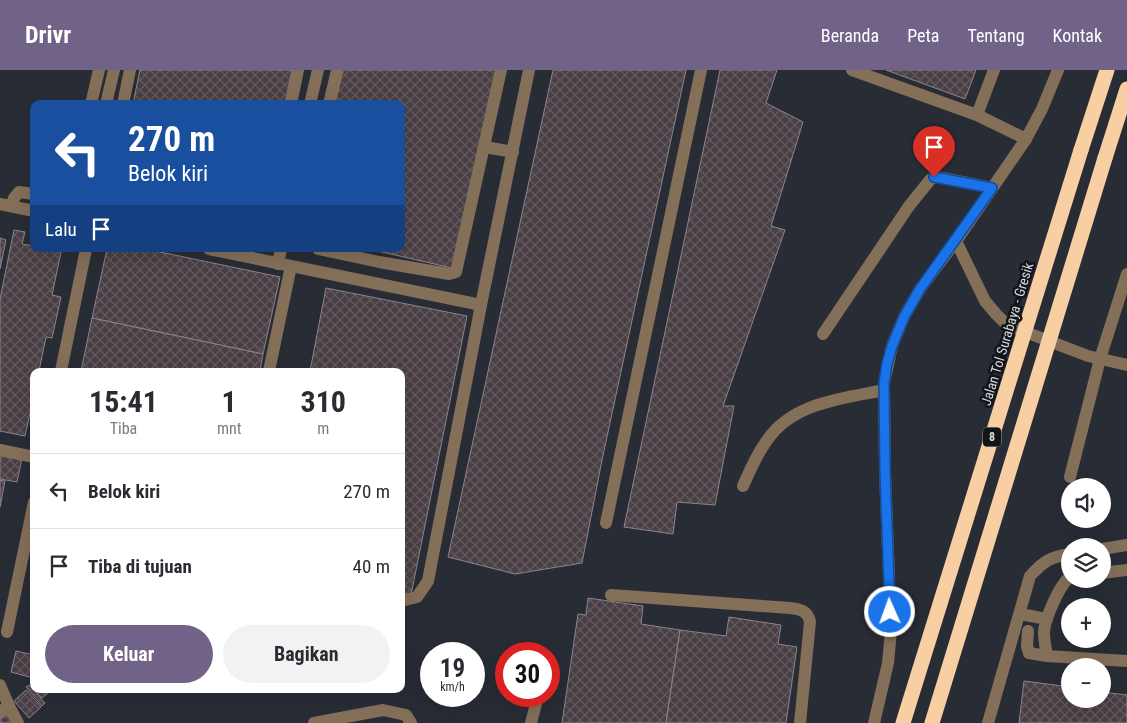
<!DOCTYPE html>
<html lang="id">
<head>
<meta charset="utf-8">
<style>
	:root { --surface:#fff; --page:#f2f2f3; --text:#2b2b33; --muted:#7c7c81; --line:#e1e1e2; --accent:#716288 }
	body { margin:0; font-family:"Roboto Condensed",sans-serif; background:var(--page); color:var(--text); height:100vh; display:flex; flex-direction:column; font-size:19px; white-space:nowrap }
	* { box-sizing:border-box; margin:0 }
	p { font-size:16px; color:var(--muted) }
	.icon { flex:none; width:28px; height:28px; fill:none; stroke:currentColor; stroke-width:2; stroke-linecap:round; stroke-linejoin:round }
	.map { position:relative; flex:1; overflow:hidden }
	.drawer { position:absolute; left:30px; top:298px; width:375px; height:325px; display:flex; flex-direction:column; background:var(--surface); border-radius:10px; box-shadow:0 5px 20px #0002 }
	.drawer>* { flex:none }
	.banner { position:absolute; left:30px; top:30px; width:375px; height:152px; border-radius:10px; box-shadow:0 5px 20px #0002; background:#1a4fa0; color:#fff; overflow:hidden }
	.tools { position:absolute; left:1061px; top:408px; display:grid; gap:10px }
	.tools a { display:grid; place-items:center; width:50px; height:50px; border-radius:50%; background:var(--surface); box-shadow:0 5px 20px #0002; font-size:25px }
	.speed { position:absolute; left:420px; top:572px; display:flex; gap:10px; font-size:25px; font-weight:700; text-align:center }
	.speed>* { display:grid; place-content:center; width:65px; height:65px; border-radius:50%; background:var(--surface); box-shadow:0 5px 20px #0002; line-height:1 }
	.speed small { font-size:12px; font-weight:400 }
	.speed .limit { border:8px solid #d22; background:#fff; color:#111 }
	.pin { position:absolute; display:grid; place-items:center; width:42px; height:42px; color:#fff; margin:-51px -21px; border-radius:50% 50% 50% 0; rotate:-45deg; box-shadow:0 0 5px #0007 }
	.pin .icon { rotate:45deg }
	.me { position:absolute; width:55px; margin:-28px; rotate:358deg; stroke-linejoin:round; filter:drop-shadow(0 0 4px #0008) }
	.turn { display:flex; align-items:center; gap:18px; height:105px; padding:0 15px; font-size:22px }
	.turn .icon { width:65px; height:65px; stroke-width:2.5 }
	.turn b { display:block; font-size:35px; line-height:42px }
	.then { display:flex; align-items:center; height:48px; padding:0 15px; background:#0003; gap:10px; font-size:19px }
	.eta { display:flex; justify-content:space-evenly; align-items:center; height:85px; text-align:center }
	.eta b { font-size:30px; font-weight:700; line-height:35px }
	.button { display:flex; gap:10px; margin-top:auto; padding:10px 15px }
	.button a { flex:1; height:58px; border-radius:30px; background:var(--accent); color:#fff; font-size:20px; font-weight:700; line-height:58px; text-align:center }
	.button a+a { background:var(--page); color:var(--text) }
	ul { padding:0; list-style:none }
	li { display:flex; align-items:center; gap:15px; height:75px; padding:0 15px; border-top:1px solid var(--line) }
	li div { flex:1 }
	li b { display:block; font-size:19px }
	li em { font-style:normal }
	header { display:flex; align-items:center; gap:30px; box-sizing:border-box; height:70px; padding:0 25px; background:var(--accent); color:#fff }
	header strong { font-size:24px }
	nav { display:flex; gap:28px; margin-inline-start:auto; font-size:18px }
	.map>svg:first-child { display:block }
	.building { fill:url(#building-cross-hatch); stroke:#8e838a }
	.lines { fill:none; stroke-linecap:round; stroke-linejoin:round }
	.minor { stroke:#846f59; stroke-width:12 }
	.highway { stroke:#f8cfa3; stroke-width:15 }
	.highway-bridge { stroke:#f8cfa3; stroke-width:15 }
	.route-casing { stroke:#114b97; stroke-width:12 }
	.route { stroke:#1a73e8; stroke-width:9 }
	.labels { text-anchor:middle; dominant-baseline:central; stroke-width:5; stroke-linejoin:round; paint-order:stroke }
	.shield { fill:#121418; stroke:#9b9ea3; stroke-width:1 }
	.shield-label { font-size:12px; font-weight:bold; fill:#d6d9df }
	.street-label { font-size:14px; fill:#d6d9df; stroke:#121418 }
</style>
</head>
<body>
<header>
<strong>Drivr</strong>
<nav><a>Beranda</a><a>Peta</a><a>Tentang</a><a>Kontak</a></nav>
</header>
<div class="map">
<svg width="1127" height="653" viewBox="0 0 1127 653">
	<defs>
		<pattern id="building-cross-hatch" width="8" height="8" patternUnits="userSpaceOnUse" patternTransform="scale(1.25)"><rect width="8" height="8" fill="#493f45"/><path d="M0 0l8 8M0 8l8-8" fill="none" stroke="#625a5f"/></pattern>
	</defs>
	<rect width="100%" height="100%" fill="#282c35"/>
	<g class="building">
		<polygon points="140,0 292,0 285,34 133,34"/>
		<polygon points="343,0 496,0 452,198 369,179 401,179 401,34 335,34"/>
		<polygon points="553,0 686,0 602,390 582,493 515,504 448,487"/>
		<polygon points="720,0 777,0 766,33 803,52 771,156 785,160 723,336 734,336 715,435 677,432 673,464 624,457"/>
		<polygon points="886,0 976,0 965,29"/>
		<polygon points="14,160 25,162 22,174 34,176 34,179 44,179 61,182 52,225 61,227 52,268 46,267 39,301 34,301 34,325 25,366 0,361 0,229"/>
		<polygon points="0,168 6,170 0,199"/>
		<polygon points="107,179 146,179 280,207 263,284 92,248"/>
		<polygon points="326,218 467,246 411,525 401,523 401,301 310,301"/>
		<polygon points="92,248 263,284 260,301 81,301"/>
		<polygon points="0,384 22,388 17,412 0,409"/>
		<polygon points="0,410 5,411 0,437"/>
		<polygon points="588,528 643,536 641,554 680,560 666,653 562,653 578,544 586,545"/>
		<polygon points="729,547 781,555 778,574 797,577 786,653 666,653 680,560 726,566"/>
		<polygon points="16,581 34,585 33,608 11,602"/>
		<polygon points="1024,611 1070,617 1070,629 1102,629 1102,622 1127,625 1127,653 1019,653"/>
		<polygon points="29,615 45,633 42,636 26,617"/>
		<polygon points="34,619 46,619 49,622 42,628"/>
		<polygon points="26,620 41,637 29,648 14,631"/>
		<polygon points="12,643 17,653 0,653 0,649"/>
	</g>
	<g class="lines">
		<g class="minor">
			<polyline points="852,0 977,45 1026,69"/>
			<polyline points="91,34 99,0"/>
			<polyline points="106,34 114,0"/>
			<polyline points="123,34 130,0"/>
			<polyline points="291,34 298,0"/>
			<polyline points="310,34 318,0"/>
			<polyline points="329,34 337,0"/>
			<polyline points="977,45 994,0"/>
			<polyline points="485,77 513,82"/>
			<polyline points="0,134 34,141"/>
			<polyline points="11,136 14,128 19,122 34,124"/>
			<polyline points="956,171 985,231 996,244 1007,255 1088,286 1127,295"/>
			<polyline points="209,179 481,235"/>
			<polyline points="318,179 379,192 449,204 456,202 501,0"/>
			<polyline points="278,194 281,179"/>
			<polyline points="823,264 909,136 930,110 934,107 942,108 992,118"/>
			<polyline points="61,301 86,179"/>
			<polyline points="269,301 291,196"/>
			<polyline points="0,380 34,387"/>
			<polyline points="1070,407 1100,289 1127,204"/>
			<path d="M743 416C751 398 759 380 771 365 798 332 845 328 884 320"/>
			<polyline points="606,453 701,0"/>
			<polyline points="1102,479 1127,475"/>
			<polyline points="1102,503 1127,500"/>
			<path d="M1070 507C1060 514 1044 550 1044 563 1044 570 1046 579 1047 586L1127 591"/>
			<path d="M611 525 790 538C800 539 808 541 810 552L800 653"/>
			<polyline points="401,531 417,527 428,511 481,235 529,0"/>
			<polyline points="1020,544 1047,549"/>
			<polyline points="1028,561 1027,576 1029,583 1047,586"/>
			<polyline points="7,562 34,432"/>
			<polyline points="0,615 9,636 0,642"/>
			<polyline points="9,636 18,653"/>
			<polyline points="314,653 383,640 406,645 411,653"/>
			<polyline points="531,653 538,626"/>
			<polyline points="874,653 888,593 891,561 885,401 884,313 892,276 904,247 920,219 956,171 1026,69 1042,39 1058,0"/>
			<path d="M988 653 1030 506C1044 491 1050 487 1070 484"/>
		</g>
		<g class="highway">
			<polyline points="1081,80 1107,0"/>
			<polyline points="1105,88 1127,19"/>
		</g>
		<g class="highway-bridge">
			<polyline points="903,653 1081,80"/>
			<polyline points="932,653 1105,88"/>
		</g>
	</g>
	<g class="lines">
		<g class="route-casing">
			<polyline id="route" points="890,542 885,401 884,313 887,294 892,276 904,247 920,219 992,118 934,107"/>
		</g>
		<use href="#route" class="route"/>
	</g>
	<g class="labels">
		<rect class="shield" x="983" y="357.5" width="18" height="19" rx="4"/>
		<g class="shield-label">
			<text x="992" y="367">8</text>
		</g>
		<g class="street-label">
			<text transform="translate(1007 264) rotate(-73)">Jalan Tol Surabaya - Gresik</text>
		</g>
	</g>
</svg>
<div class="tools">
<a><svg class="icon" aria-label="sound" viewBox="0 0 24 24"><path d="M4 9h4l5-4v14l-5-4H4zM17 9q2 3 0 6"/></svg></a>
<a><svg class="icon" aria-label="layers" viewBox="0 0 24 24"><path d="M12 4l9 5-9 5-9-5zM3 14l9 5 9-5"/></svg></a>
<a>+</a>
<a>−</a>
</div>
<div class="speed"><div>19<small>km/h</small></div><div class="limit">30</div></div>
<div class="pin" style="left:934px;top:107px;background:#d93025"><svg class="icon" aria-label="arrive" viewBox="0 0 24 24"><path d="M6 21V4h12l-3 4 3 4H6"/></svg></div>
<svg class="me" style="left:890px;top:542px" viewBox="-20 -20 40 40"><circle r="17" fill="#1a73e8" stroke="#fff" stroke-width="3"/><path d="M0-11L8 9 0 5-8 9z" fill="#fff"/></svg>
<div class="banner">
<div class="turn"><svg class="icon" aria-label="left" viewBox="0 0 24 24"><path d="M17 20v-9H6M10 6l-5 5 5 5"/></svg><div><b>270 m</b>Belok kiri</div></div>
<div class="then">Lalu<svg class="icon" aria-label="arrive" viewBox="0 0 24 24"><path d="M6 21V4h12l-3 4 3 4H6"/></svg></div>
</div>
<section class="drawer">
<div class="eta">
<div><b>15:41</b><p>Tiba</p></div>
<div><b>1</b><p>mnt</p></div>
<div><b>310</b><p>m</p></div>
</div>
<ul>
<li><svg class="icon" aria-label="left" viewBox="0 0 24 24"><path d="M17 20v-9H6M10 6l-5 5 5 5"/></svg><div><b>Belok kiri</b></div><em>270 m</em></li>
<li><svg class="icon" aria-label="arrive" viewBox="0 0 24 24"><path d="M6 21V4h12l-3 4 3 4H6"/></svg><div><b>Tiba di tujuan</b></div><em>40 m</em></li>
</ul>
<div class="button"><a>Keluar</a><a>Bagikan</a></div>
</section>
</div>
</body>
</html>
